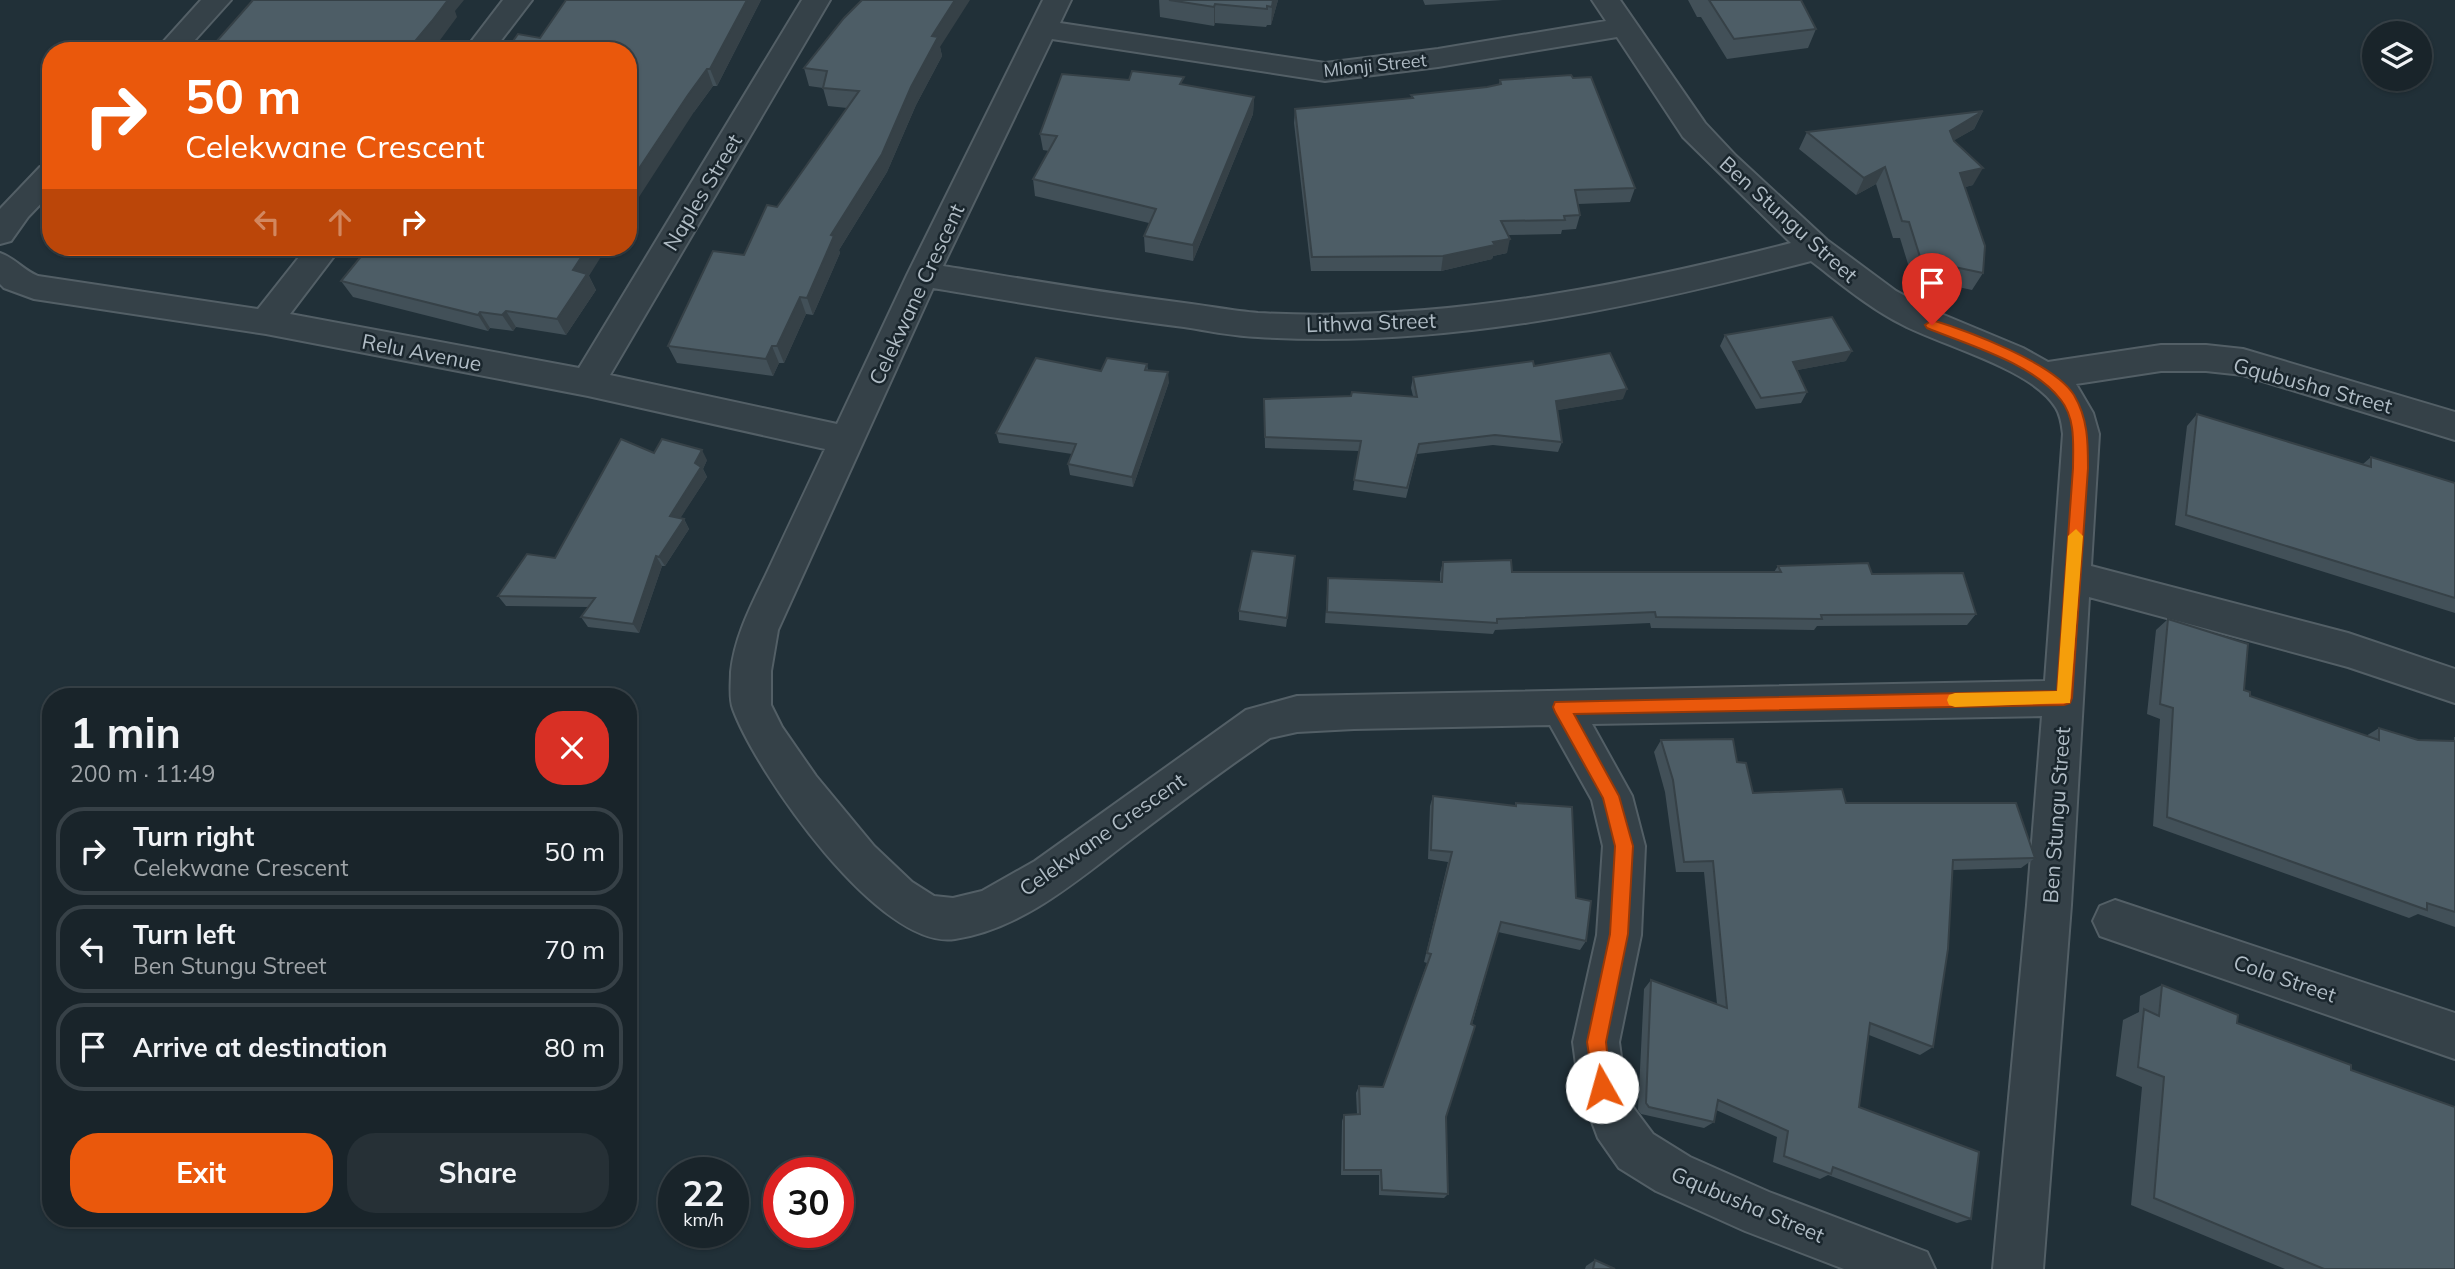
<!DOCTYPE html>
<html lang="en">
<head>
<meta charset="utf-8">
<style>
	:root { --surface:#19242a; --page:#263036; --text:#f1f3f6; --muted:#9fa4a8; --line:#374147; --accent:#ea580c }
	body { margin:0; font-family:Mulish,sans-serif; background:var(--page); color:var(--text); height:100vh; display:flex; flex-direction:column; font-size:26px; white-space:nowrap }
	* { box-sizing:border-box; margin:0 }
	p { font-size:23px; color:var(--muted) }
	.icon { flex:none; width:38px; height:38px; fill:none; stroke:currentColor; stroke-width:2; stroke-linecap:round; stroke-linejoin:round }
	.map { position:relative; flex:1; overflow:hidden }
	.side { position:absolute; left:42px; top:688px; width:595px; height:539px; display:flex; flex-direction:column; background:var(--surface); border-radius:28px; box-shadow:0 2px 5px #0004,0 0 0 2px var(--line) }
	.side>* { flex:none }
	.banner { position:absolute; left:42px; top:42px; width:595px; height:214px; border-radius:28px; box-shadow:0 2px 5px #0004,0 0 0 2px var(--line); background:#ea580c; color:#fff; overflow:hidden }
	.buttons { position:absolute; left:2362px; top:21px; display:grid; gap:14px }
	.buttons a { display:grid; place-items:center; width:70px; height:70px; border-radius:50%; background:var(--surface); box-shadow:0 2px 5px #0004,0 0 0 2px var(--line); font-size:35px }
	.speed { position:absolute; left:658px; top:1157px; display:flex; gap:14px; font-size:35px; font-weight:700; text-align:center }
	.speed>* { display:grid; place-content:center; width:91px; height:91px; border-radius:50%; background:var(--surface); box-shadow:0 2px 5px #0004,0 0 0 2px var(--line); line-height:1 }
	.speed small { font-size:18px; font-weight:400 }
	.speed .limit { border:10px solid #d22; background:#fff; color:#111 }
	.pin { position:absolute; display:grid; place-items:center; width:60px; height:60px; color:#fff; margin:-72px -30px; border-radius:50% 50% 50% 0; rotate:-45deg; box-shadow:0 0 7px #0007 }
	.pin .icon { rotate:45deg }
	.me { position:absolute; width:77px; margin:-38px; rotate:353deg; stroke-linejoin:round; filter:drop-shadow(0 0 5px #0008) }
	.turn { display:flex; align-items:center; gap:24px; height:147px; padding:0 28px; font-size:32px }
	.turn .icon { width:91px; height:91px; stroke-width:2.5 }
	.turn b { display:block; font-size:49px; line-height:60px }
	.lanes { display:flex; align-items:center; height:66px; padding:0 28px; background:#0003; justify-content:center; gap:35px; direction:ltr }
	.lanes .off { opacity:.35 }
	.round { display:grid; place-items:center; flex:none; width:74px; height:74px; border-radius:28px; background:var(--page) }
	.overview { display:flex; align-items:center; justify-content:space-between; height:119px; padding:0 28px }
	h1 { font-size:42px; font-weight:700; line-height:52px }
	.primary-button { display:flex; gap:14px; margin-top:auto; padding:14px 28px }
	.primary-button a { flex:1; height:80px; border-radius:28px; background:var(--accent); color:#fff; font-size:28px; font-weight:700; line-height:80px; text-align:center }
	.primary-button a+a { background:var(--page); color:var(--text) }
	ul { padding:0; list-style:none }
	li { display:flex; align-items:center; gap:21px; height:88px; margin:0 14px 10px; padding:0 14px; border:4px solid var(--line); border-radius:28px }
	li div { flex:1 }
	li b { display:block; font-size:26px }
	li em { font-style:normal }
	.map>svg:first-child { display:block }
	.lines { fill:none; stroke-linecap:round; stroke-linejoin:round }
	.street-casing { stroke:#535f66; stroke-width:4 }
	.street { fill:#354148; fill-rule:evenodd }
	.wall { fill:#425058 }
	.shaded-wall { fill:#364147 }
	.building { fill:#4d5d66; stroke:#364147; stroke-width:2 }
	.route { fill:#ea580c; stroke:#983908; stroke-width:2 }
	.slow { fill:#f59e0b }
	.labels { text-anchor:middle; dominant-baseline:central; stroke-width:5; stroke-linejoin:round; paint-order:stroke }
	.far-street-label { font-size:18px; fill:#b0bcc5; stroke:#1a262d }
	.street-label { font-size:21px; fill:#b0bcc5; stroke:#1a262d }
</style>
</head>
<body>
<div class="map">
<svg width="2455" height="1269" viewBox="0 0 2455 1269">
	<rect width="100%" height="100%" fill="#213038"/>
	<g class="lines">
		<g class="street-casing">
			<g id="street">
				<polygon points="201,0 231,0 185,51 155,51"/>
				<polygon points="503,0 532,0 493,51 464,51"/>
				<path d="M802 0H830L610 375 837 424 907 275 1043 0H1071L1060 23 1325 63 1438 49 1606 21 1592 0H1620L1705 123 1736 156 1827 240 1896 291 1927 308 2023 348 2048 362 2161 345H2206L2243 349 2455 412V440L2243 375 2206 371H2161L2076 384 2093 413 2099 434 2091 566 2348 633 2455 669V703L2348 667 2089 597 2071 905 2043 1269H1993L2027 905 2042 716 1592 724 1632 796 1645 846 1641 935 1619 1042 1625 1087 1632 1106 1653 1134 1690 1157 1769 1192 1927 1252 1935 1269H1844L1745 1231 1656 1191 1619 1168 1598 1138 1579 1087 1573 1042 1597 935 1603 846 1592 800 1550 725 1354 729 1297 732 1270 738C1223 770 1178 804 1133 838 1080 878 1023 929 955 939 880 951 756 772 733 709 729 699 731 683 731 672 735 633 755 599 771 564 789 525 807 487 825 449L588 396 266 334 34 299 4 288 0 284V253C15 258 23 270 38 276L258 309 307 247H341L290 314 579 368ZM1617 37 1683 137 1791 243C1618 287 1437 323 1258 313 1233 311 1209 306 1184 303 1104 293 1024 279 943 266L1052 39 1325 81 1438 67ZM1811 261C1840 283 1869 308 1903 325 1943 346 2033 369 2056 408 2061 416 2062 426 2063 434L2045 681 1297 696 1246 710 1035 861 982 891 953 898 934 896 912 882 874 846 816 776 782 727 771 705V671L778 630 933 288C1017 302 1100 317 1184 327 1209 331 1233 336 1258 337 1445 349 1631 308 1811 261Z"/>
				<polygon points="51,164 51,193 28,217 11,241 0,244 0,209 40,167"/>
				<polygon points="2115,900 2455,1013 2455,1059 2100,936 2093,921 2100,906"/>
			</g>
		</g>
		<use href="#street" class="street"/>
	</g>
	<g class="wall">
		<polygon points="566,0 761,0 717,86 713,86 694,112 540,38"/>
		<polygon points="1159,0 1278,0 1271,25 1267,25 1266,27 1215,23 1214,26 1160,17"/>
		<polygon points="1423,0 1503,0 1425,5"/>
		<polygon points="1688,0 1801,0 1816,29 1808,48 1727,59 1701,17 1697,17"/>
		<polygon points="940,47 942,56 916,105 887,172 839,250 840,253 813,315 806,314 784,363 779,363 773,376 677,363 668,346 744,255 847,108 828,106 823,88 809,86 804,68"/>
		<polygon points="1500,80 1635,188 1630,202 1578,204 1580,215 1576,229 1562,230 1561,234 1508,235 1507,253 1493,256 1492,259 1441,271 1311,271 1294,123 1295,109 1411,98 1411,95 1487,87 1499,84"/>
		<polygon points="1184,85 1254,97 1253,114 1193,261 1145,252 1144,236 1149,223 1035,196 1033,179 1049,151 1043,150 1040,134"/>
		<polygon points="1983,111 1974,129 1954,140 1973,185 1965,187 1983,273 1972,290 1912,277 1900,238 1893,238 1876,184 1856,195 1799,149 1807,132"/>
		<polygon points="234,247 259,247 256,251"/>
		<polygon points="380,250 589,276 596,290 566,335 516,327 513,331 490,328 488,331 353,297 341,281"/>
		<polygon points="1725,335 1846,361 1797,370 1807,392 1801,403 1756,409 1720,346"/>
		<polygon points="1147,364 1148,370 1169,382 1133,487 1070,475 1068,464 1072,454 999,443 996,433 1101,371"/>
		<polygon points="1534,366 1623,399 1557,410 1562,442 1558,452 1493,445 1417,454 1406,498 1353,490 1359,451 1265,448 1264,399 1413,396 1411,388 1413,377"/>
		<polygon points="2197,414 2363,464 2371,457 2455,483 2455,613 2175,525 2187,426"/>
		<polygon points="707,460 703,469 707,477 680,518 684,519 689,529 665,566 662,566 639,633 588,627 581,617 588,607 506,606 498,596 555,558"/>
		<polygon points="1443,562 1512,572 1774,572 1778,566 1872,574 1976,614 1967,625 1817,626 1814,630 1651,628 1650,623 1495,630 1493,634 1325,623 1328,578 1440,581 1440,573"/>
		<polygon points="1294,565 1286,627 1239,620 1239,611"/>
		<polygon points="2168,619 2250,696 2366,736 2379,728 2418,740 2454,741 2454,737 2455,737 2455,927 2418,914 2409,918 2153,826 2160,719 2147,714 2156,630"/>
		<polygon points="1661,740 1737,762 1753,793 1846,803 2035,858 2021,868 1953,870 1933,1047 1920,1055 1869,1035 1859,1107 1971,1219 1957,1223 1828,1175 1820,1179 1773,1162 1777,1137 1716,1110 1714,1122 1704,1128 1641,1114 1638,1110 1644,989 1651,980 1717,1004 1704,872 1676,872 1665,792 1654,752"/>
		<polygon points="1433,796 1515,806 1516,803 1576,898 1586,941 1580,950 1498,932 1446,1117 1448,1194 1444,1198 1379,1195 1379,1175 1341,1175 1342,1121 1344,1115 1357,1114 1356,1093 1359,1086 1383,1087 1427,963 1424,962 1448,862 1428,859 1430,806"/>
		<polygon points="2162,985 2237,1023 2351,1070 2455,1269 2285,1269 2131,1205 2142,1087 2116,1076 2123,1020 2139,1012 2140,996"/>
		<polygon points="1595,1260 1615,1269 1585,1269 1586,1266"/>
	</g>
	<g class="shaded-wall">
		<polygon points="442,0 464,0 455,11 457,17 432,51 407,51"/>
		<polygon points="747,0 761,0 717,86 710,69"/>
		<polygon points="955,0 970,0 940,47 942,56 916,105 887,172 839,250 840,253 813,315 807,298 831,235 932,36"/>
		<polygon points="1273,0 1278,0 1271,25 1272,7"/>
		<polygon points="1215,4 1215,23 1214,26 1214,7"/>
		<polygon points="707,69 713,86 694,112 628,214 628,185 688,95"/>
		<polygon points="1254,97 1253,114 1193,261 1193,245"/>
		<polygon points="1983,111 1974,129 1941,148 1950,131"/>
		<polygon points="1885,167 1876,184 1856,195 1864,178"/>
		<polygon points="1983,168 1973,185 1950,191 1960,173"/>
		<polygon points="1510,239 1507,253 1493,256 1492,259 1441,271 1443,256 1493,242"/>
		<polygon points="588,247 607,247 589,276 596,290 566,335 557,319 573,270"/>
		<polygon points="800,297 806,314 784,363 777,346"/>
		<polygon points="506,311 516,327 513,331 502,315"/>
		<polygon points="480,312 490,328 488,331 478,315"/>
		<polygon points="772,346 779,363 773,376 766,359"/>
		<polygon points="1852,351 1846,361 1787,372 1793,362"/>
		<polygon points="1168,372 1169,382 1133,487 1132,477"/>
		<polygon points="1627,389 1623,399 1553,411 1556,401"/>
		<polygon points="702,450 707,460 703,469 707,477 676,525 670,516"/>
		<polygon points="684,519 689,529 665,566 659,557"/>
		<polygon points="656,556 662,566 639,633 633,624"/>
	</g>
	<g class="building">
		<polygon points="253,0 448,0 432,21 407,51 208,51"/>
		<polygon points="566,0 747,0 710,69 707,69 688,95 628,185 628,51 506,51 518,34 540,38"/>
		<polygon points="862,0 955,0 932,36 938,37 911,87 882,154 831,235 834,236 807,298 800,297 777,346 772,346 766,359 668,346 713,251 744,255 767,205 777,207 859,91 823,88 827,71 804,68 844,18"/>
		<polygon points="1169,0 1273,0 1272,7 1267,6 1267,9 1215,4 1214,7"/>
		<polygon points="1709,0 1801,0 1816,29 1734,39"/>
		<polygon points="1132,71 1184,77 1180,84 1254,97 1193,245 1144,236 1156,209 1033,179 1057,136 1040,134 1062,74 1129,80"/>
		<polygon points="1571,75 1573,78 1591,77 1635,188 1575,190 1580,215 1564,216 1565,220 1501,221 1510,239 1493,242 1495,245 1443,256 1312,257 1295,109 1413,98 1411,95 1487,87 1501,84 1500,80"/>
		<polygon points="1983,111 1950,131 1954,141 1983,168 1960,173 1985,246 1983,273 1921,260 1909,222 1902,221 1885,167 1864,178 1807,132"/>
		<polygon points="383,247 588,247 573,270 587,274 557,319 506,311 502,315 480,312 478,315 341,281 368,248 380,250"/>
		<polygon points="1832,317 1852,351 1793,362 1807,392 1761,398 1725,335"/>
		<polygon points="1610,353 1627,389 1556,401 1562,442 1495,435 1419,444 1407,488 1354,480 1361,441 1265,437 1264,399 1351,396 1352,392 1417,397 1413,377 1533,361 1534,366"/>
		<polygon points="1036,358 1101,371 1107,358 1147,364 1145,370 1168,372 1132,477 1068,464 1076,444 996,433"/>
		<polygon points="2197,414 2371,467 2371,457 2455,483 2455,598 2186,515"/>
		<polygon points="621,439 654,453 662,439 702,450 695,463 701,467 670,516 684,519 659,557 656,556 633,624 581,617 595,598 498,596 527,554 555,558"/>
		<polygon points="1252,551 1295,556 1287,618 1239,611"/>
		<polygon points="1511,560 1512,572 1781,572 1778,566 1868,563 1872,574 1963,573 1976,614 1821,615 1822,619 1656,617 1655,612 1497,619 1497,623 1327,612 1328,578 1442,582 1443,562"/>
		<polygon points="2168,619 2248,644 2244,690 2250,692 2250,696 2379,740 2379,728 2418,740 2455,741 2455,912 2427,903 2427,910 2167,817 2173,708 2160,704"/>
		<polygon points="1733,739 1737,762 1746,763 1753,793 1842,789 1846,803 2016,803 2035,858 1953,860 1948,949 1933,1047 1870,1023 1859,1107 1979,1152 1971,1219 1833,1167 1831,1174 1784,1156 1788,1131 1718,1100 1714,1122 1649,1107 1646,1103 1651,980 1727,1008 1713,861 1684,862 1673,780 1661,740"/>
		<polygon points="1433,796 1516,806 1516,803 1572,807 1576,898 1591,901 1586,941 1501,922 1471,1024 1475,1026 1446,1117 1448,1194 1382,1190 1381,1170 1344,1170 1344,1115 1360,1114 1359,1086 1383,1087 1431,954 1427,953 1452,852 1431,850"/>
		<polygon points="2162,985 2238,1015 2237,1023 2351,1065 2351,1070 2455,1107 2455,1269 2324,1269 2154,1198 2164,1077 2138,1067 2144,1009 2159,1016"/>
		<polygon points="1595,1260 1615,1269 1593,1269"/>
	</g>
	<path class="route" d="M1932 320C1968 331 2054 363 2074 395 2088 419 2088 442 2088 468L2072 698 2070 703 2064 705 1574 714 1619 796 1633 846 1628 934 1606 1042 1611 1087 1608 1094 1602 1096 1595 1094 1587 1042 1610 934 1615 846 1603 798 1555 712 1553 707 1555 702 2057 691 2073 468C2073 446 2076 419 2061 400 2033 363 1968 345 1927 328L1925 325Z"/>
	<polygon class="slow" points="2076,529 2083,536 2070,703 1955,707 1949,705 1947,700 1949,695 1955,693 2057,691 2068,536"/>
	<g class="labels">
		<g class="far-street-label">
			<text transform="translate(1375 65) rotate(-6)">Mlonji Street</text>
		</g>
		<g class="street-label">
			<text transform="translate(702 192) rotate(-59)">Naples Street</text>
			<text transform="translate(1789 219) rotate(42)">Ben Stungu Street</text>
			<text transform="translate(916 294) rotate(-65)">Celekwane Crescent</text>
			<text transform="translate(1371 322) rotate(-2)">Lithwa Street</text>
			<text transform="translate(422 352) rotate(11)">Relu Avenue</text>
			<text transform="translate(2313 385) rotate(15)">Gqubusha Street</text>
			<text transform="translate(2056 815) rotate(-86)">Ben Stungu Street</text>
			<text transform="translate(1102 834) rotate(-35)">Celekwane Crescent</text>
			<text transform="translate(2285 978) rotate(19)">Cola Street</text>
			<text transform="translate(1748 1204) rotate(23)">Gqubusha Street</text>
		</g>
	</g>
</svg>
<div class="buttons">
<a><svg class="icon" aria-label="layers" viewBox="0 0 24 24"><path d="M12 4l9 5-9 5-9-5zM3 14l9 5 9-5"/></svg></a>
</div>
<div class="speed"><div>22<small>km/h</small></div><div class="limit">30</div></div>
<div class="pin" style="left:1932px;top:325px;background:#d93025"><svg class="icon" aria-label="arrive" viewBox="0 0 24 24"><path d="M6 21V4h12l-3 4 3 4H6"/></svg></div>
<svg class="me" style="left:1602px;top:1087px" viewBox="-20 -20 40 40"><circle r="19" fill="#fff"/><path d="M0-13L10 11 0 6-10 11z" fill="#ea580c"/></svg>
<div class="banner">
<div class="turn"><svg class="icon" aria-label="right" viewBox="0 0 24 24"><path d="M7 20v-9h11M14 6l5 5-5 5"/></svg><div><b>50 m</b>Celekwane Crescent</div></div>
<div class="lanes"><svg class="icon off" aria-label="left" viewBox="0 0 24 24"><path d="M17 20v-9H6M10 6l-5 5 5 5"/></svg><svg class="icon off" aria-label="ahead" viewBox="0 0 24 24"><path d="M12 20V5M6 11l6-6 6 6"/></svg><svg class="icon" aria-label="right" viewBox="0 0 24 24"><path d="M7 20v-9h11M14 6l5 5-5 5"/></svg></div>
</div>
<section class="side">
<div class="overview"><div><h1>1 min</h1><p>200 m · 11:49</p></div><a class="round" style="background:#d93025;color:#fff"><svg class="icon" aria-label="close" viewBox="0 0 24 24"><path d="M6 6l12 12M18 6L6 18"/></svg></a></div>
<ul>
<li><svg class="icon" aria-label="right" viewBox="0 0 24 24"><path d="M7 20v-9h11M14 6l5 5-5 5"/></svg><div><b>Turn right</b><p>Celekwane Crescent</p></div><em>50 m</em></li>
<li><svg class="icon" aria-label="left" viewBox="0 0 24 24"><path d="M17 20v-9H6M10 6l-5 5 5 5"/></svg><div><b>Turn left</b><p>Ben Stungu Street</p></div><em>70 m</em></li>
<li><svg class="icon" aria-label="arrive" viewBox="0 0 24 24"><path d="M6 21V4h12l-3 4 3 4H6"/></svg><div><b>Arrive at destination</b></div><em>80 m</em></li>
</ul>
<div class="primary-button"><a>Exit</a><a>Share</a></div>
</section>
</div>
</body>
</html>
